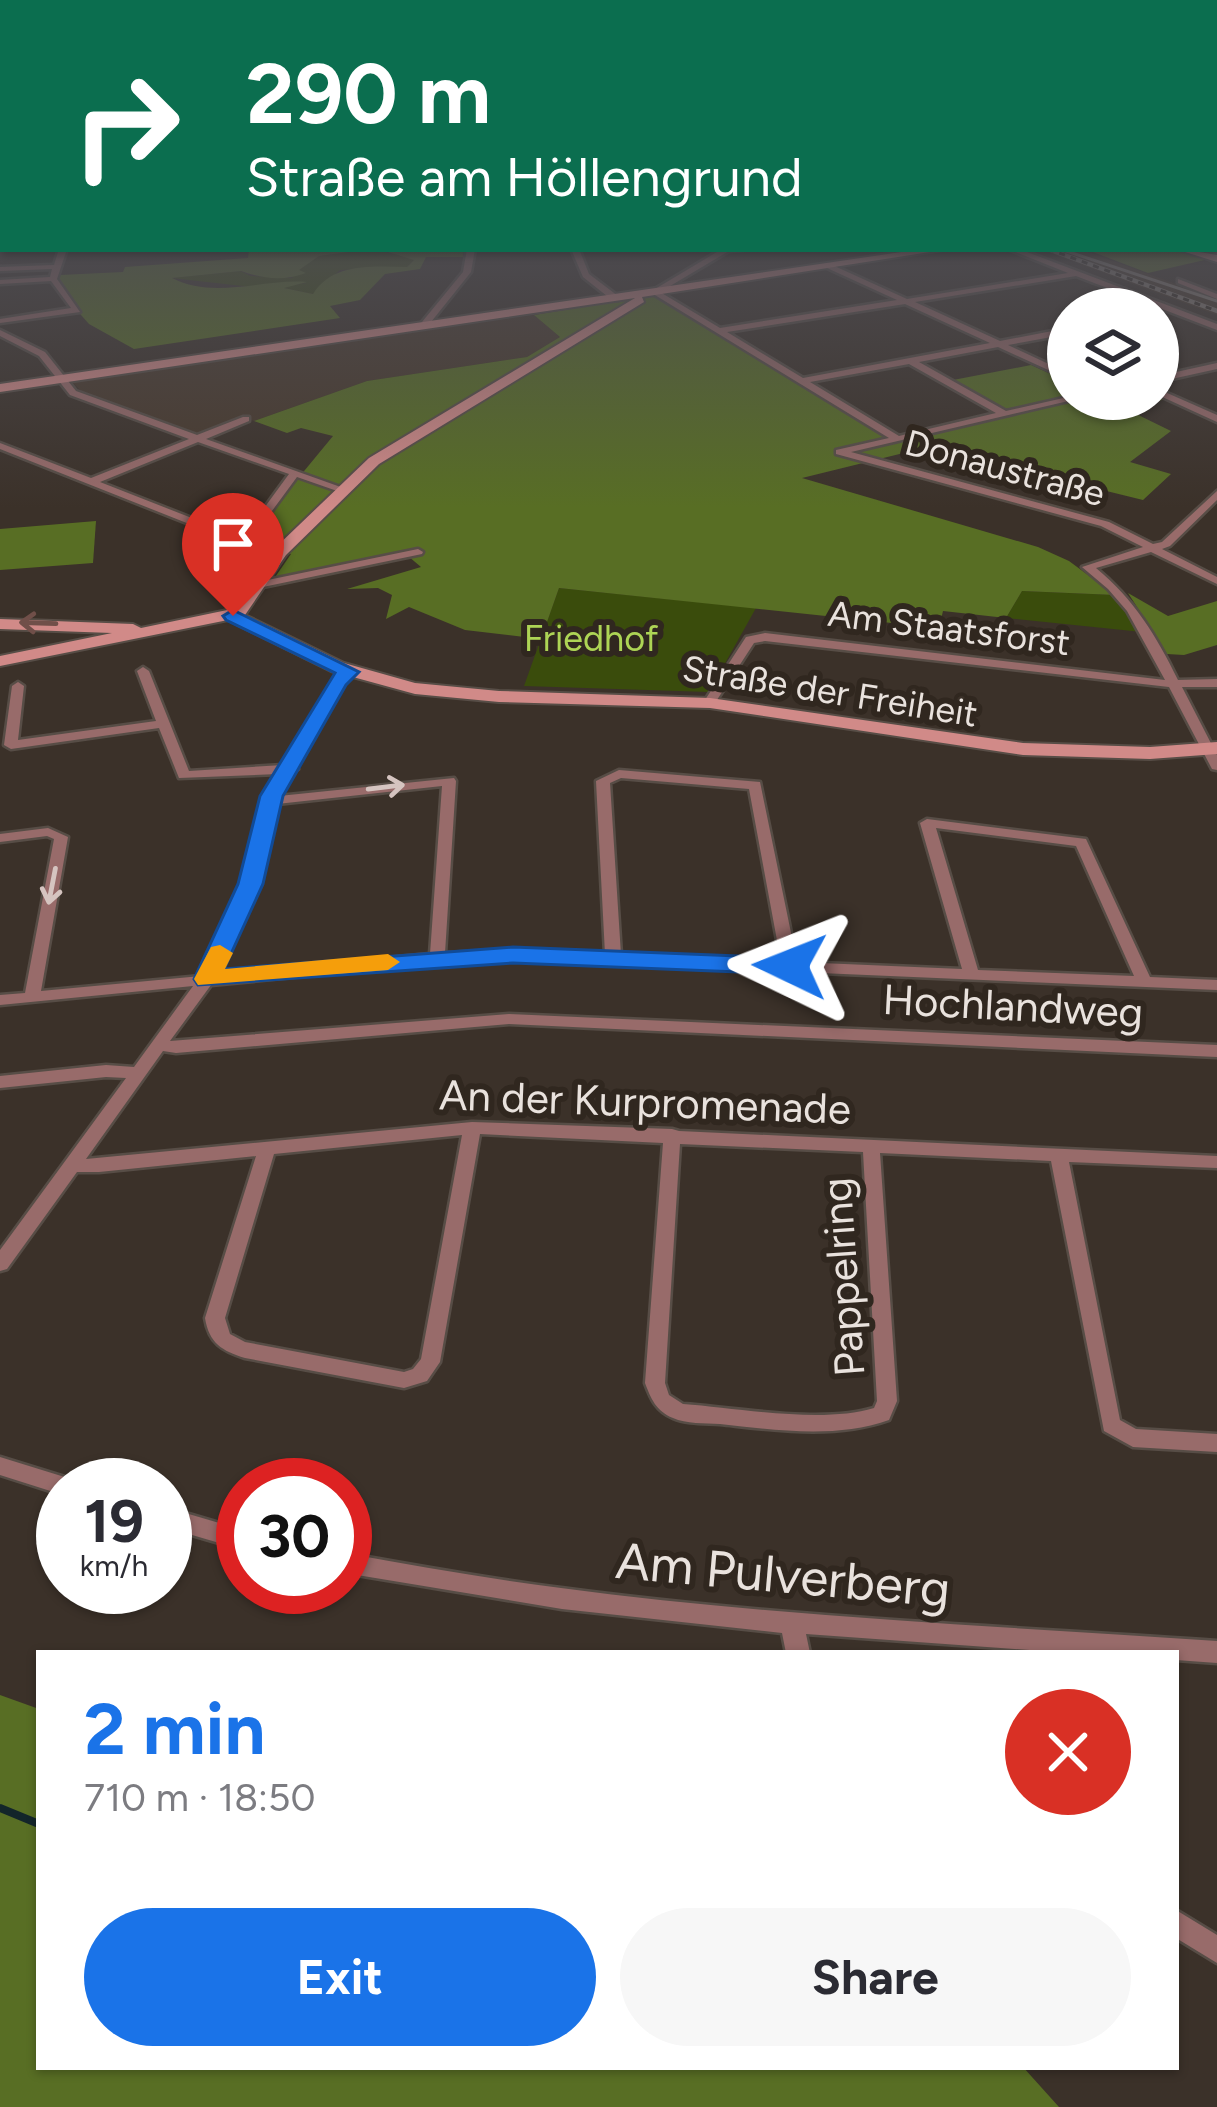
<!DOCTYPE html>
<html lang="en">
<head>
<meta charset="utf-8">
<style>
	:root { --surface:#fff; --page:#f7f7f7; --text:#2b2b33; --muted:#7c7c81; --accent:#1a73e8 }
	body { margin:0; font-family:Figtree,sans-serif; background:var(--page); color:var(--text); height:100vh; display:flex; flex-direction:column; font-size:45px; white-space:nowrap }
	* { box-sizing:border-box; margin:0 }
	p { font-size:39px; color:var(--muted) }
	.icon { flex:none; width:66px; height:66px; fill:none; stroke:currentColor; stroke-width:2; stroke-linecap:round; stroke-linejoin:round }
	.map { position:relative; flex:1; overflow:hidden }
	.sheet { position:absolute; left:36px; top:1650px; width:1143px; height:420px; display:flex; flex-direction:column; background:var(--surface); border-radius:0px; box-shadow:0 3px 9px #0004 }
	.sheet>* { flex:none }
	.hud { position:absolute; left:0px; top:0px; width:1218px; height:252px; box-shadow:0 3px 9px #0004; background:#0b6e4f; color:#fff; overflow:hidden }
	.controls { position:absolute; left:1047px; top:288px; display:grid; gap:24px }
	.controls a { display:grid; place-items:center; width:132px; height:132px; border-radius:50%; background:var(--surface); box-shadow:0 3px 9px #0004; font-size:60px }
	.speed { position:absolute; left:36px; top:1458px; display:flex; gap:24px; font-size:60px; font-weight:700; text-align:center }
	.speed>* { display:grid; place-content:center; width:156px; height:156px; border-radius:50%; background:var(--surface); box-shadow:0 3px 9px #0004; line-height:1 }
	.speed small { font-size:30px; font-weight:400 }
	.speed .limit { border:18px solid #d22; background:#fff; color:#111 }
	.pin { position:absolute; display:grid; place-items:center; width:102px; height:102px; color:#fff; margin:-123px -51px; border-radius:50% 50% 50% 0; rotate:-45deg; box-shadow:0 0 12px #0007 }
	.pin .icon { rotate:45deg }
	.me { position:absolute; width:132px; margin:-66px; rotate:272deg; stroke-linejoin:round; filter:drop-shadow(0 0 9px #0008) }
	.turn { display:flex; align-items:center; gap:42px; height:252px; padding:0 48px; font-size:54px }
	.turn .icon { width:156px; height:156px; stroke-width:2.5 }
	.turn b { display:block; font-size:84px; line-height:102px }
	.round { display:grid; place-items:center; flex:none; width:126px; height:126px; border-radius:63px; background:var(--page) }
	.summary { display:flex; align-items:center; justify-content:space-between; height:204px; padding:0 48px }
	h1 { font-size:72px; font-weight:700; line-height:90px; color:var(--accent) }
	.action { display:flex; gap:24px; margin-top:auto; padding:24px 48px }
	.action a { flex:1; height:138px; border-radius:72px; background:var(--accent); color:#fff; font-size:48px; font-weight:700; line-height:138px; text-align:center }
	.action a+a { background:var(--page); color:var(--text) }
	.map>svg:first-child { display:block }
	.built { fill:#48392c }
	.green { fill:#3a4c0c }
	.forest { fill:#586e24 }
	.lines { fill:none; stroke-linecap:round; stroke-linejoin:round }
	.stream { stroke:#13252a; stroke-width:8 }
	.street-casing { stroke:#574d46; stroke-width:5 }
	.secondary-casing { stroke:#574d46; stroke-width:4 }
	.street { fill:#986b6a; fill-rule:evenodd }
	.secondary { fill:#d18a88; fill-rule:evenodd }
	.tram { stroke:#8b827b; stroke-width:3 }
	.rail-casing { stroke:#8b827b; stroke-width:4.5 }
	.rail { stroke:#30271f; stroke-width:3; stroke-dasharray:6; stroke-linecap:butt }
	.oneway { stroke:#704f49 }
	.oneway2 { stroke:#d5c4c0 }
	.route { fill:#1a73e8; stroke:#114b97; stroke-width:3 }
	.slow { fill:#f59e0b }
	.labels { text-anchor:middle; dominant-baseline:central; stroke-width:12; stroke-linejoin:round; paint-order:stroke }
	.far-street-label { font-size:36px; fill:#e9e2dd; stroke:#30271f }
	.far-park-label { font-size:36px; fill:#add455; stroke:#30271f }
	.street-label { font-size:42px; fill:#e9e2dd; stroke:#30271f }
	.near-street-label { font-size:51px; fill:#e9e2dd; stroke:#30271f }
</style>
</head>
<body>
<div class="map">
<svg width="1217" height="2107" viewBox="0 0 1217 2107">
	<rect width="100%" height="100%" fill="#3b3129"/>
	<g class="built">
		<polygon points="1040,249 1080,249 1217,299 1217,315"/>
		<polygon points="534,315 560,337 527,357 367,381 254,421 242,417 196,436 87,397 72,382"/>
	</g>
	<g class="green">
		<polygon points="371,249 415,259 407,267 340,270 313,294 279,287 307,283 261,288 171,278 240,271 251,276 292,278 294,272 319,256"/>
		<polygon points="559,588 756,608 709,692 524,686"/>
		<polygon points="1022,591 1115,595 1142,632 1006,618"/>
	</g>
	<g class="forest">
		<path d="M249 249H371L319 256 299 270 306 273C283 282 260 278 241 271L172 278C214 300 265 278 307 282L284 288 313 294C332 263 371 266 407 267L414 260 378 249H464L463 257H426L420 269 385 274 360 300 330 306 340 318 134 349 89 324 50 280 60 275 123 272 125 267 248 258Z"/>
		<polygon points="1085,249 1176,249 1209,259 1148,273"/>
		<polygon points="655,295 893,440 1011,413 953,380 1031,365 1068,382 1068,399 1158,399 1158,395 1166,399 1126,409 1171,431 1130,462 1171,474 1143,500 928,447 802,478 1038,547 1069,561 1115,595 1022,591 1006,618 943,611 939,628 559,588 541,639 465,630 409,607 386,619 392,595 378,588 347,589 421,567 408,556 271,583 291,554 262,550 267,516 333,436 301,428 287,433 254,421 367,381 527,357 560,337 534,315"/>
		<polygon points="96,521 93,563 0,570 0,529"/>
		<polygon points="1128,593 1168,616 1217,601 1217,645 1184,655 1167,654"/>
		<polygon points="0,1695 39,1709 39,2067 1023,2067 1059,2107 0,2107"/>
	</g>
	<g class="lines">
		<polyline class="stream" points="0,1808 39,1824"/>
		<g class="street-casing">
			<g id="street">
				<polygon points="1215,244 1217,244 1215,249 1214,249"/>
				<polygon points="0,245 3,245 4,249 0,249"/>
				<polygon points="59,249 67,249 57,279 80,312 0,323 0,319 71,308 51,281 0,284 0,280 50,277 52,269 0,271 0,267 54,265"/>
				<polygon points="467,249 475,249 471,272 431,322 432,327 426,327 422,322 463,272"/>
				<polygon points="571,249 579,249 589,274 618,296 618,300 612,300 583,277"/>
				<path d="M722 249H752L729 251 660 292 720 328 897 300 827 268 830 264 907 299 1068 273 1008 249H1019L1217 324V330L1076 276 915 302 1000 341 1068 328V334L1008 345 1068 373V379L998 347 919 362 1006 411 1068 397 1077 399 851 452 1109 522 1153 544 1162 542 1217 491V500L1170 546 1162 549 1217 577V584L1151 552 1096 568C1134 599 1157 637 1178 680L1217 679V687H1182L1217 755V770L1212 769 1169 687 765 641 754 643 713 706H705L703 703 746 637 765 633 1165 680 1127 611 1108 589 1082 567 1143 547 1101 526 836 454V450L889 438 650 292ZM905 304 990 343 803 378 727 332ZM909 364 996 413 899 436 810 382Z"/>
				<polygon points="1202,249 1191,252 1187,250 1188,249"/>
				<polygon points="1178,279 1217,294 1217,299 1178,283"/>
				<path d="M0 330 45 352 76 391 197 435 243 417H249V421L206 439 349 490 340 492 297 477 269 515 260 558 250 564 271 574 265 577 244 571 222 537 0 449V443L91 478 189 439 70 395 39 356 0 336ZM198 442 289 474 259 515 250 556 246 558 230 533 100 482Z"/>
				<polygon points="1217,363 1217,369 1158,382 1158,376"/>
				<polygon points="1158,389 1217,415 1217,422 1158,395"/>
				<polygon points="418,549 423,552 422,554 258,588 252,585 258,582"/>
				<path d="M143 667 149 671 189 771 283 765 334 678 345 669H353L355 672 343 683 296 766 298 769 292 773 279 796 454 778 456 781 445 953 513 950 605 954 596 781 619 770 760 782 797 962 962 969 920 823 927 819 1086 839 1150 977 1217 980V990L513 960 437 963 211 985 170 1041 509 1014 1217 1045V1057L509 1024 176 1053 163 1051 86 1159 472 1122 672 1129 679 1131 1217 1156V1168L1069 1162 1120 1420 1136 1429 1217 1434V1452L1133 1447 1104 1431 1051 1161 880 1153 897 1401 889 1420C835 1439 776 1430 720 1424 705 1423 686 1424 673 1418 656 1411 651 1399 645 1383L663 1143 480 1134 440 1362 427 1381 404 1388 245 1358C222 1351 209 1343 205 1318L256 1156 99 1172H77L7 1269 0 1271V1250L126 1078 106 1077 0 1088V1076L106 1065 134 1067 193 986 0 1005V995L25 993 54 839 47 836 0 842V834L48 828 68 837 41 991 201 976 243 884 263 801 278 774 179 778 159 728 11 749 4 745 12 686 18 682 24 686 18 740 156 721 137 671ZM621 778 749 789 781 962 621 955 610 783ZM442 786 430 954 217 974 257 884 277 804ZM936 828 1076 846 1134 976 978 970ZM462 1135 421 1359 413 1369 404 1372 245 1342 230 1334 225 1318 274 1154ZM680 1144 863 1152 877 1401 874 1408C822 1424 738 1408 683 1404L669 1395 665 1383Z"/>
				<polygon points="0,1457 71,1479 73,1485 63,1485 63,1495 0,1475"/>
				<polygon points="165,1507 243,1530 243,1550 165,1527"/>
				<path d="M345 1553C417 1566 489 1579 561 1588 779 1617 998 1626 1217 1641V1663L1176 1660V1653H1071L806 1634 810 1653H786L782 1633 562 1609 345 1573Z"/>
				<polygon points="1176,1910 1217,1935 1217,1963 1176,1938"/>
			</g>
		</g>
		<g class="secondary-casing">
			<g id="secondary">
				<polygon points="922,249 949,249 642,297 644,302 379,464 286,555 245,615 344,663 415,683 499,691 710,698 1023,743 1150,747 1217,742 1217,754 1150,759 1023,755 710,708 499,702 415,694 331,671 228,620 0,666 0,656 112,633 0,629 0,619 133,624 141,628 232,609 274,549 369,458 635,298 0,392 0,384"/>
				<polygon points="1181,249 1217,255 1217,262 1182,251"/>
			</g>
		</g>
		<use href="#street" class="street"/>
		<use href="#secondary" class="secondary"/>
		<polyline class="tram" points="1060,249 1217,301"/>
		<g class="rail-casing">
			<polyline id="rail" points="1048,249 1217,311"/>
		</g>
		<use href="#rail" class="rail"/>
	</g>
	<defs><path id="oneway-shaft" d="M-6 0H5M1.5-3L5.5 0L1.5 3" fill="none" stroke-width="1.6" stroke-linecap="round" stroke-linejoin="round" transform="scale(3)"/></defs>
	<use class="oneway" href="#oneway-shaft" transform="translate(38 623) rotate(-178)"/>
	<g class="oneway2">
		<use href="#oneway-shaft" transform="translate(386 787) rotate(-7)"/>
		<use href="#oneway-shaft" transform="translate(52 886) rotate(101)"/>
	</g>
	<linearGradient id="sky" x2="0" y2="1"><stop stop-color="#201b17"/><stop offset="0.42" stop-color="#4f4e54"/><stop offset="1" stop-color="#4f4e54" stop-opacity="0"/></linearGradient>
	<rect width="1217" height="508" fill="url(#sky)"/>
	<polygon class="route" points="233,610 359,672 346,685 283,796 263,884 224,969 513,947 790,958 803,966 790,974 513,963 198,985 194,979 238,884 260,796 335,673 226,620 223,616"/>
	<polygon class="slow" points="220,945 233,953 225,969 388,954 400,962 388,970 198,985 194,979 211,947"/>
	<g class="labels">
		<g class="far-street-label">
			<text transform="translate(1005 468) rotate(15)">Donaustraße</text>
			<text transform="translate(949 628) rotate(7)">Am Staatsforst</text>
			<text transform="translate(830 691) rotate(9)">Straße der Freiheit</text>
		</g>
		<g class="far-park-label">
			<text x="591" y="638">Friedhof</text>
		</g>
		<g class="street-label">
			<text transform="translate(1013 1006) rotate(3)">Hochlandweg</text>
			<text transform="translate(645 1102) rotate(2)">An der Kurpromenade</text>
			<text transform="translate(843 1277) rotate(-94)">Pappelring</text>
		</g>
		<g class="near-street-label">
			<text transform="translate(783 1575) rotate(5)">Am Pulverberg</text>
		</g>
	</g>
</svg>
<div class="controls">
<a><svg class="icon" aria-label="layers" viewBox="0 0 24 24"><path d="M12 4l9 5-9 5-9-5zM3 14l9 5 9-5"/></svg></a>
</div>
<div class="speed"><div>19<small>km/h</small></div><div class="limit">30</div></div>
<div class="pin" style="left:233px;top:616px;background:#d93025"><svg class="icon" aria-label="arrive" viewBox="0 0 24 24"><path d="M6 21V4h12l-3 4 3 4H6"/></svg></div>
<svg class="me" style="left:790px;top:966px" viewBox="-20 -20 40 40"><path d="M0-17L14 15 0 8-14 15z" fill="#1a73e8" stroke="#fff" stroke-width="4"/></svg>
<div class="hud">
<div class="turn"><svg class="icon" aria-label="right" viewBox="0 0 24 24"><path d="M7 20v-9h11M14 6l5 5-5 5"/></svg><div><b>290 m</b>Straße am Höllengrund</div></div>
</div>
<section class="sheet">
<div class="summary"><div><h1>2 min</h1><p>710 m · 18:50</p></div><a class="round" style="background:#d93025;color:#fff"><svg class="icon" aria-label="close" viewBox="0 0 24 24"><path d="M6 6l12 12M18 6L6 18"/></svg></a></div>
<div class="action"><a>Exit</a><a>Share</a></div>
</section>
</div>
</body>
</html>
